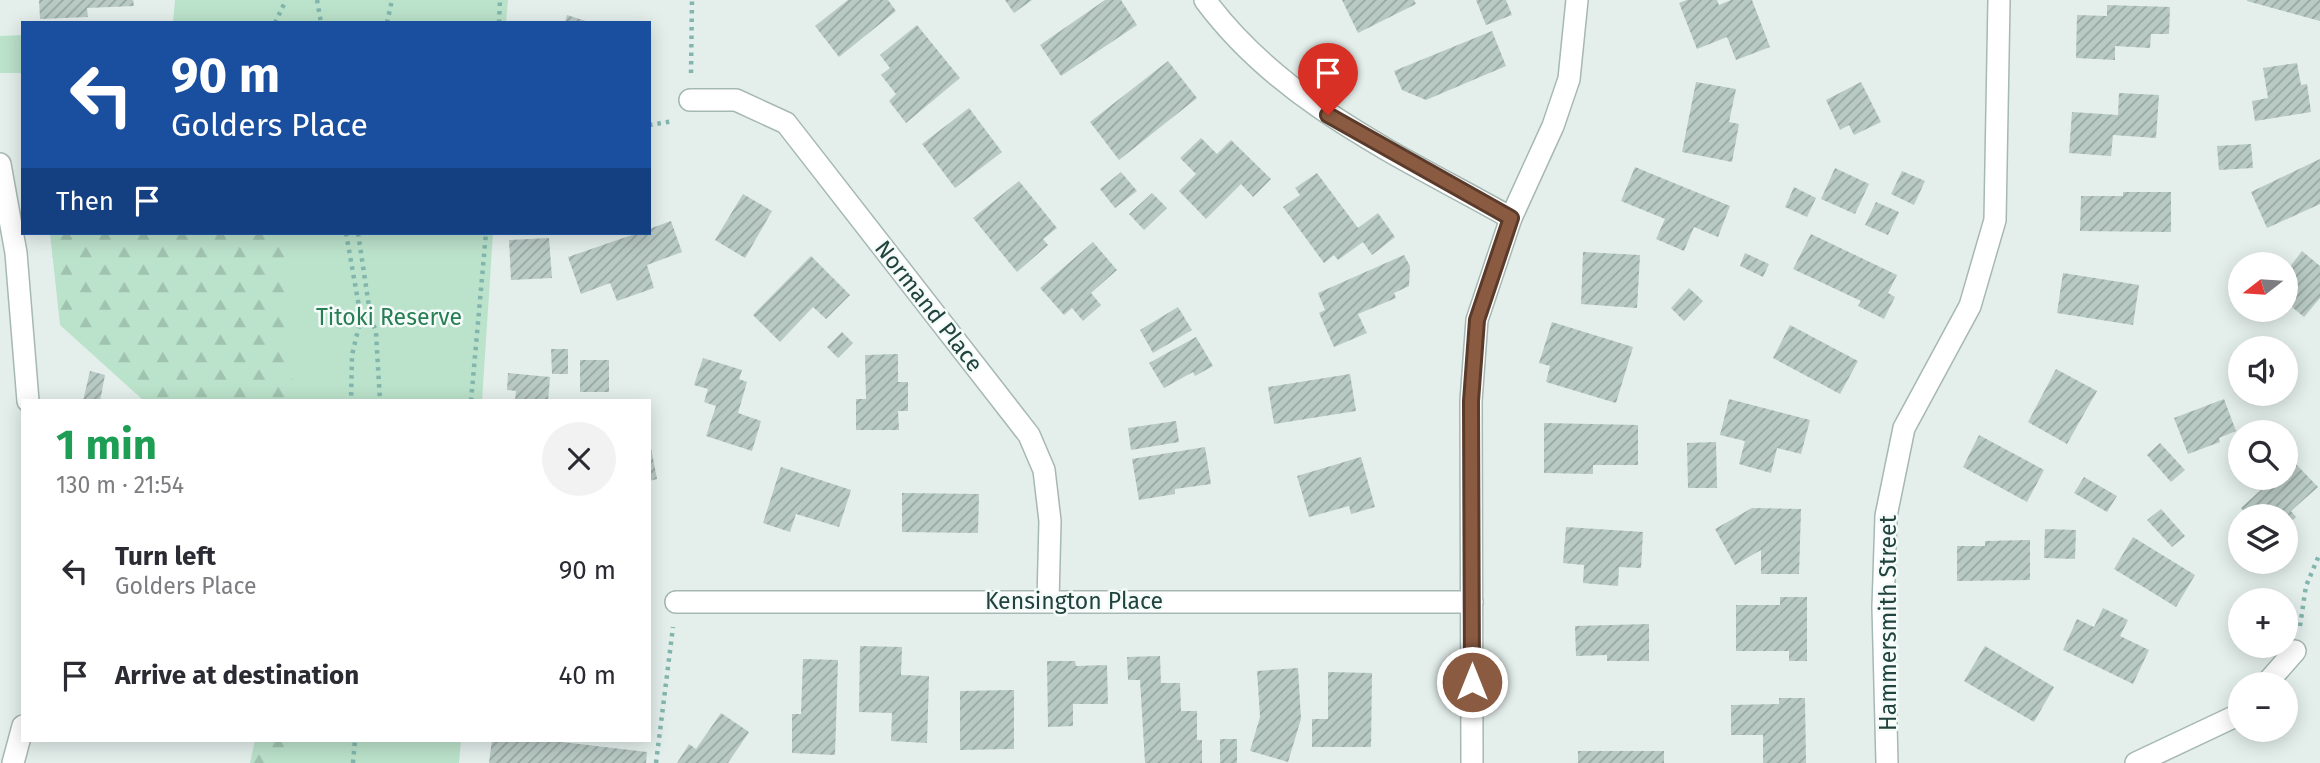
<!DOCTYPE html>
<html lang="en">
<head>
<meta charset="utf-8">
<style>
	:root { --surface:#fff; --page:#f2f2f3; --text:#2b2b33; --muted:#7c7c81 }
	body { margin:0; font-family:"Fira Sans",sans-serif; background:var(--page); color:var(--text); height:100vh; display:flex; flex-direction:column; font-size:26px; white-space:nowrap }
	* { box-sizing:border-box; margin:0 }
	p { font-size:23px; color:var(--muted) }
	.icon { flex:none; width:38px; height:38px; fill:none; stroke:currentColor; stroke-width:2; stroke-linecap:round; stroke-linejoin:round }
	.map { position:relative; flex:1; overflow:hidden }
	.drawer { position:absolute; left:21px; top:399px; width:630px; height:343px; display:flex; flex-direction:column; background:var(--surface); border-radius:0px; box-shadow:0 4px 18px #0003 }
	.drawer>* { flex:none }
	.hud { position:absolute; left:21px; top:21px; width:630px; height:214px; border-radius:0px; box-shadow:0 4px 18px #0003; background:#1a4fa0; color:#fff; overflow:hidden }
	.needle { width:46px; rotate:253deg }
	.fabs { position:absolute; left:2228px; top:252px; display:grid; gap:14px }
	.fabs a { display:grid; place-items:center; width:70px; height:70px; border-radius:50%; background:var(--surface); box-shadow:0 4px 18px #0003; font-size:35px }
	.pin { position:absolute; display:grid; place-items:center; width:60px; height:60px; color:#fff; margin:-72px -30px; border-radius:50% 50% 50% 0; rotate:-45deg; box-shadow:0 0 7px #0007 }
	.pin .icon { rotate:45deg }
	.me { position:absolute; width:77px; margin:-38px; rotate:0deg; stroke-linejoin:round; filter:drop-shadow(0 0 5px #0008) }
	.turn { display:flex; align-items:center; gap:24px; height:147px; padding:0 35px; font-size:32px }
	.turn .icon { width:91px; height:91px; stroke-width:2.5 }
	.turn b { display:block; font-size:49px; line-height:60px }
	.then { display:flex; align-items:center; height:66px; padding:0 35px; background:#0003; gap:14px; font-size:26px }
	.round { display:grid; place-items:center; flex:none; width:74px; height:74px; border-radius:37px; background:var(--page) }
	.overview { display:flex; align-items:center; justify-content:space-between; height:119px; padding:0 35px }
	h1 { font-size:42px; font-weight:700; line-height:52px; color:#1e9e55 }
	ul { padding:0; list-style:none }
	li { display:flex; align-items:center; gap:21px; height:105px; padding:0 35px }
	li div { flex:1 }
	li b { display:block; font-size:26px }
	li em { font-style:normal }
	.map>svg:first-child { display:block }
	.forest { fill:url(#forest-firs) }
	.green { fill:#bbe2cb }
	.building { fill:url(#building-hatch) }
	.lines { fill:none; stroke-linecap:round; stroke-linejoin:round }
	.minor-casing { stroke:#a6b8b4; stroke-width:24 }
	.tertiary-casing { stroke:#a6b8b4; stroke-width:24 }
	.path { stroke:#82b6ac; stroke-width:4.5; stroke-dasharray:3.5 5; stroke-linecap:butt }
	.minor { stroke:#fff; stroke-width:21 }
	.tertiary { stroke:#fff; stroke-width:21 }
	.route-casing { stroke:#5a3a2a; stroke-width:18 }
	.route { stroke:#8a5a41; stroke-width:12 }
	.labels { text-anchor:middle; dominant-baseline:central; stroke-width:5; stroke-linejoin:round; paint-order:stroke }
	.street-label { font-size:23px; fill:#21433e; stroke:#f5fbf9 }
	.park-label { font-size:23px; fill:#277e54; stroke:#f5fbf9 }
</style>
</head>
<body>
<div class="map">
<svg width="2320" height="763" viewBox="0 0 2320 763">
	<defs>
		<pattern id="forest-firs" width="22" height="20" patternUnits="userSpaceOnUse" patternTransform="scale(1.75)"><rect width="22" height="20" fill="#bbe2cb"/><path d="M5 1l3.5 6h-7zM16 11l3.5 6h-7z" fill="#a0c3af"/></pattern>
		<pattern id="building-hatch" width="6" height="6" patternUnits="userSpaceOnUse" patternTransform="scale(1.75)"><rect width="6" height="6" fill="#b9cac5"/><path d="M-1 1l2-2M0 6l6-6M5 7l2-2" fill="none" stroke="#96a6a1"/></pattern>
	</defs>
	<rect width="100%" height="100%" fill="#e4efec"/>
	<g class="forest">
		<polygon points="50,233 470,233 461,401 144,401 60,325"/>
		<polygon points="255,740 443,740 442,763 250,763"/>
	</g>
	<g class="green">
		<polygon points="175,0 508,0 506,23 173,23"/>
		<polygon points="23,35 23,73 0,73 0,36"/>
		<polygon points="287,233 493,233 482,401 293,401"/>
		<polygon points="285,740 461,740 459,763 283,763"/>
	</g>
	<g class="building">
		<polygon points="39,0 133,0 134,6 87,8 88,17 40,19"/>
		<polygon points="848,0 888,0 896,11 839,57 815,26"/>
		<polygon points="1005,0 1032,0 1014,13"/>
		<polygon points="1105,0 1121,0 1137,25 1061,76 1040,45"/>
		<polygon points="1342,0 1414,0 1416,4 1358,33"/>
		<polygon points="1476,0 1506,0 1512,15 1486,25"/>
		<polygon points="1687,0 1717,0 1719,5 1731,0 1752,0 1770,47 1736,60 1727,37 1697,49 1679,3"/>
		<polygon points="2248,0 2320,0 2320,21 2247,1"/>
		<polygon points="2107,5 2170,7 2169,34 2151,34 2150,48 2115,46 2115,60 2076,58 2077,15 2107,16"/>
		<polygon points="567,15 589,22 589,23 565,23"/>
		<polygon points="917,25 960,78 906,123 889,101 896,94 881,75 890,68 880,55"/>
		<polygon points="1492,31 1506,66 1426,100 1402,90 1394,71"/>
		<polygon points="1168,61 1197,98 1119,160 1090,122"/>
		<polygon points="2297,63 2301,85 2307,84 2311,112 2255,121 2252,101 2268,98 2263,68"/>
		<polygon points="1696,82 1736,89 1729,122 1739,124 1732,162 1682,152"/>
		<polygon points="1861,82 1881,122 1854,135 1849,125 1840,130 1826,100"/>
		<polygon points="2119,93 2159,95 2156,138 2113,135 2111,156 2069,153 2072,112 2118,115"/>
		<polygon points="969,108 1002,152 955,188 922,144"/>
		<polygon points="1201,138 1217,154 1231,140 1271,179 1253,197 1241,184 1206,219 1179,191 1196,174 1180,158"/>
		<polygon points="2251,144 2253,168 2219,170 2217,146"/>
		<polygon points="2320,159 2320,204 2267,228 2251,192"/>
		<polygon points="1635,167 1730,206 1718,237 1694,227 1684,251 1656,239 1665,219 1621,201"/>
		<polygon points="1835,168 1869,184 1855,214 1821,199"/>
		<polygon points="1902,171 1925,181 1914,205 1891,194"/>
		<polygon points="1121,172 1137,191 1115,208 1100,189"/>
		<polygon points="1317,173 1358,228 1378,213 1395,237 1372,255 1363,242 1338,260 1334,255 1324,263 1283,207 1300,195 1295,188"/>
		<polygon points="1019,181 1057,228 1043,239 1048,245 1017,272 973,218"/>
		<polygon points="1794,187 1816,198 1807,217 1785,207"/>
		<polygon points="2123,192 2171,192 2171,232 2080,231 2081,196 2123,196"/>
		<polygon points="1152,193 1167,208 1144,230 1129,214"/>
		<polygon points="743,194 772,211 745,258 715,240"/>
		<polygon points="1876,202 1899,212 1888,235 1865,225"/>
		<polygon points="671,221 682,252 647,265 654,288 617,301 610,283 581,294 568,257 638,233 649,233 649,229"/>
		<polygon points="1811,234 1897,275 1888,293 1895,297 1884,319 1858,306 1861,301 1793,269"/>
		<polygon points="549,238 552,278 511,280 509,240"/>
		<polygon points="1093,242 1117,270 1091,293 1101,305 1083,321 1072,308 1064,315 1040,288"/>
		<polygon points="2302,251 2320,266 2320,298 2304,317 2286,302 2286,272"/>
		<polygon points="1583,252 1640,255 1637,308 1581,304"/>
		<polygon points="1745,253 1769,264 1763,277 1740,266"/>
		<polygon points="1404,255 1410,266 1409,286 1394,293 1396,298 1358,314 1367,333 1334,347 1319,313 1325,310 1318,293"/>
		<polygon points="811,256 850,295 826,319 813,307 780,342 753,315"/>
		<polygon points="2063,273 2139,285 2133,325 2057,313"/>
		<polygon points="1689,288 1703,301 1684,321 1671,308"/>
		<polygon points="1178,307 1192,330 1153,353 1140,330"/>
		<polygon points="1552,322 1633,347 1616,403 1546,382 1550,366 1539,363"/>
		<polygon points="1790,325 1858,361 1840,394 1773,358"/>
		<polygon points="842,332 853,343 838,358 827,347"/>
		<polygon points="1196,337 1213,366 1195,376 1193,372 1164,388 1149,363"/>
		<polygon points="551,349 568,349 568,374 552,374"/>
		<polygon points="898,354 898,382 908,382 908,411 898,411 899,430 856,430 856,399 866,399 865,355"/>
		<polygon points="703,358 742,370 739,379 747,382 738,413 761,421 752,451 706,436 716,406 704,402 708,389 694,385"/>
		<rect x="580" y="360" width="29" height="32"/>
		<polygon points="2056,369 2097,391 2067,444 2028,422"/>
		<polygon points="90,371 105,375 100,401 83,401"/>
		<polygon points="508,373 550,377 548,401 515,401 516,391 507,390"/>
		<polygon points="1350,374 1356,411 1274,424 1268,387"/>
		<polygon points="1729,399 1810,420 1801,454 1777,448 1771,473 1739,464 1745,441 1720,435"/>
		<polygon points="2224,399 2236,431 2219,438 2220,442 2188,454 2174,418"/>
		<polygon points="1176,421 1179,442 1131,450 1128,428"/>
		<polygon points="1544,423 1638,425 1638,465 1593,465 1593,474 1544,473"/>
		<polygon points="1979,435 2044,470 2027,502 1963,467"/>
		<polygon points="649,438 657,479 649,481"/>
		<polygon points="1716,442 1717,488 1688,488 1687,443"/>
		<polygon points="2160,443 2185,470 2171,482 2147,455"/>
		<polygon points="1205,447 1211,484 1175,489 1175,494 1139,500 1132,459"/>
		<polygon points="1361,457 1375,507 1351,514 1349,506 1309,517 1297,476"/>
		<polygon points="2293,461 2318,487 2291,511 2296,517 2286,526 2286,516 2248,516 2241,508 2274,478 2286,478 2286,468"/>
		<polygon points="781,467 851,490 839,527 796,514 790,532 763,523"/>
		<polygon points="2084,477 2117,496 2107,512 2074,493"/>
		<polygon points="902,493 979,494 978,533 902,532"/>
		<polygon points="1752,508 1801,509 1799,574 1761,574 1761,550 1735,565 1715,529"/>
		<polygon points="2161,509 2185,536 2172,547 2147,520"/>
		<polygon points="1566,527 1643,532 1641,568 1619,567 1618,586 1583,583 1584,565 1563,563"/>
		<polygon points="2045,529 2076,530 2075,559 2044,558"/>
		<polygon points="2133,537 2195,575 2176,607 2114,569"/>
		<polygon points="2030,540 2030,580 1957,581 1957,546 1985,546 1985,541"/>
		<polygon points="1780,597 1807,597 1807,661 1789,661 1789,651 1736,651 1736,605 1780,605"/>
		<polygon points="2103,608 2128,620 2120,636 2149,650 2133,684 2063,650 2077,619 2094,627"/>
		<polygon points="1649,624 1649,661 1607,661 1607,655 1576,656 1575,626"/>
		<polygon points="860,646 902,647 901,675 929,676 927,743 891,741 892,713 859,712"/>
		<polygon points="1985,646 2054,687 2034,722 1964,681"/>
		<polygon points="1160,656 1161,683 1180,683 1181,711 1197,711 1197,740 1202,740 1202,763 1145,763 1140,680 1128,680 1127,657"/>
		<polygon points="803,659 838,660 835,755 792,753 792,714 801,714"/>
		<polygon points="1047,661 1075,661 1076,666 1107,665 1108,704 1073,704 1073,726 1048,727"/>
		<polygon points="1298,668 1301,719 1288,762 1250,751 1260,717 1257,671"/>
		<polygon points="1328,672 1372,673 1371,747 1312,747 1312,719 1328,719"/>
		<polygon points="1014,690 1014,749 960,750 960,691"/>
		<polygon points="1779,698 1805,698 1806,763 1763,763 1763,735 1731,735 1731,705 1779,704"/>
		<polygon points="721,713 749,732 728,763 677,763 689,744 696,749"/>
		<rect x="1220" y="739" width="17" height="24"/>
		<polygon points="492,740 545,740 647,752 646,763 489,763"/>
		<rect x="1578" y="751" width="86" height="12"/>
	</g>
	<g class="lines">
		<g class="minor-casing">
			<g id="minor">
				<path d="M1205 0C1282 104 1401 156 1511 218"/>
				<polyline points="690,100 736,100 786,123 1029,435 1044,470 1050,521 1048,601"/>
				<polyline points="676,602 1472,602"/>
				<polyline points="2266,684 2295,651"/>
				<polyline points="1472,763 1471,401 1477,320 1511,218 1553,126 1569,79 1577,0"/>
				<polyline points="1887,763 1883,607 1886,516 1904,428 1970,306 1995,220 1999,0"/>
				<polyline points="2136,763 2240,714"/>
			</g>
		</g>
		<g class="tertiary-casing">
			<g id="tertiary">
				<polyline points="0,164 16,253 28,401"/>
				<polyline points="13,763 23,726"/>
			</g>
		</g>
		<g class="path">
			<polyline points="317,0 321,23"/>
			<polyline points="275,23 286,0"/>
			<polyline points="387,23 392,0"/>
			<polyline points="499,23 500,0"/>
			<polyline points="691,73 692,0"/>
			<polyline points="649,125 674,121"/>
			<polyline points="346,233 361,318 352,355 351,401"/>
			<polyline points="358,233 370,313 376,333 380,401"/>
			<polyline points="471,401 486,233"/>
			<polyline points="2300,626 2306,586 2320,553"/>
			<polyline points="353,763 355,740"/>
			<polyline points="656,763 673,627"/>
		</g>
		<use href="#minor" class="minor"/>
		<use href="#tertiary" class="tertiary"/>
	</g>
	<g class="lines">
		<g class="route-casing">
			<polyline id="route" points="1328,115 1511,218 1477,320 1471,401 1472,682"/>
		</g>
		<use href="#route" class="route"/>
	</g>
	<g class="labels">
		<g class="street-label">
			<text transform="translate(929 306) rotate(52)">Normand Place</text>
			<text x="1074" y="601">Kensington Place</text>
			<text transform="translate(1888 623) rotate(-90)">Hammersmith Street</text>
		</g>
		<g class="park-label">
			<text x="389" y="317">Titoki Reserve</text>
		</g>
	</g>
</svg>
<div class="fabs">
<a><svg class="needle" viewBox="-14 -14 28 28"><path d="M0-13l5 13h-10z" fill="#e53935"/><path d="M0 13l5-13h-10z" fill="#7c7c81"/></svg></a>
<a><svg class="icon" aria-label="sound" viewBox="0 0 24 24"><path d="M4 9h4l5-4v14l-5-4H4zM17 9q2 3 0 6"/></svg></a>
<a><svg class="icon" aria-label="search" viewBox="0 0 24 24"><circle cx="10" cy="10" r="6"/><path d="M15 15l6 6"/></svg></a>
<a><svg class="icon" aria-label="layers" viewBox="0 0 24 24"><path d="M12 4l9 5-9 5-9-5zM3 14l9 5 9-5"/></svg></a>
<a>+</a>
<a>−</a>
</div>
<div class="pin" style="left:1328px;top:115px;background:#d93025"><svg class="icon" aria-label="arrive" viewBox="0 0 24 24"><path d="M6 21V4h12l-3 4 3 4H6"/></svg></div>
<svg class="me" style="left:1472px;top:682px" viewBox="-20 -20 40 40"><circle r="17" fill="#8a5a41" stroke="#fff" stroke-width="3"/><path d="M0-11L8 9 0 5-8 9z" fill="#fff"/></svg>
<div class="hud">
<div class="turn"><svg class="icon" aria-label="left" viewBox="0 0 24 24"><path d="M17 20v-9H6M10 6l-5 5 5 5"/></svg><div><b>90 m</b>Golders Place</div></div>
<div class="then">Then<svg class="icon" aria-label="arrive" viewBox="0 0 24 24"><path d="M6 21V4h12l-3 4 3 4H6"/></svg></div>
</div>
<section class="drawer">
<div class="overview"><div><h1>1 min</h1><p>130 m · 21:54</p></div><a class="round"><svg class="icon" aria-label="close" viewBox="0 0 24 24"><path d="M6 6l12 12M18 6L6 18"/></svg></a></div>
<ul>
<li><svg class="icon" aria-label="left" viewBox="0 0 24 24"><path d="M17 20v-9H6M10 6l-5 5 5 5"/></svg><div><b>Turn left</b><p>Golders Place</p></div><em>90 m</em></li>
<li><svg class="icon" aria-label="arrive" viewBox="0 0 24 24"><path d="M6 21V4h12l-3 4 3 4H6"/></svg><div><b>Arrive at destination</b></div><em>40 m</em></li>
</ul>
</section>
</div>
</body>
</html>
